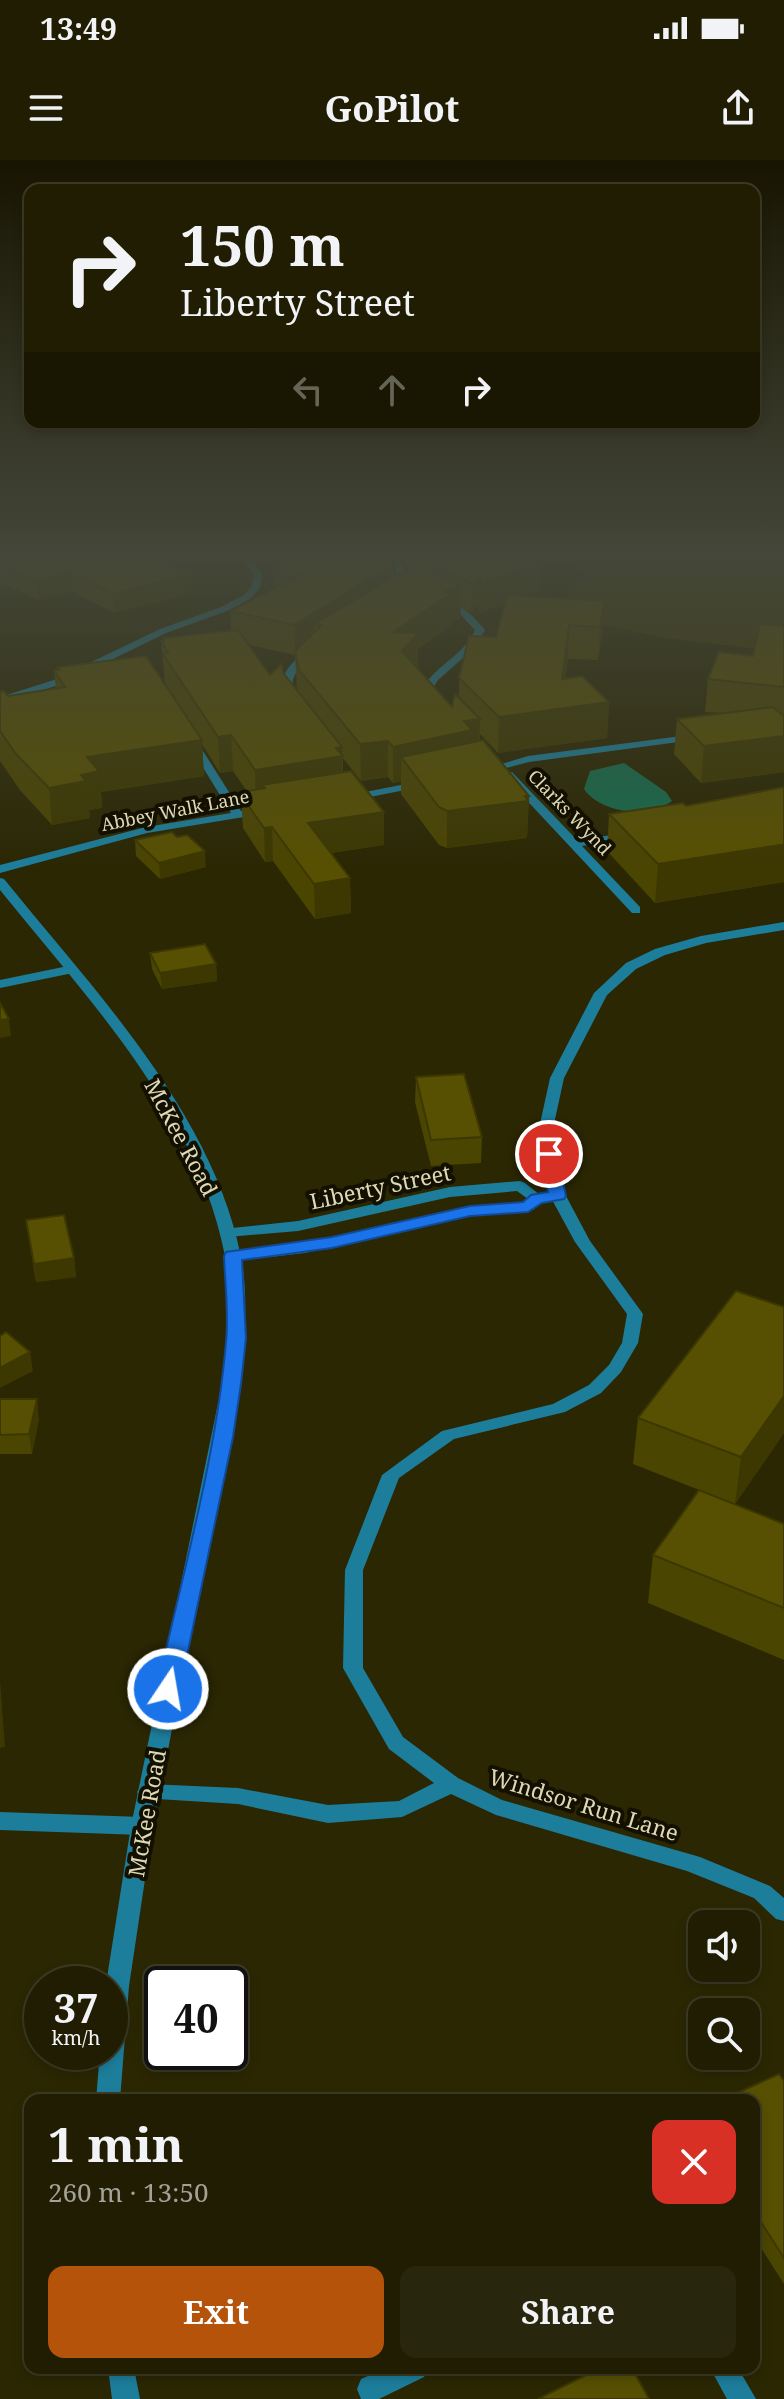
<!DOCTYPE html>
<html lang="en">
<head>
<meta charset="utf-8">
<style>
	:root { --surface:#201d02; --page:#28260c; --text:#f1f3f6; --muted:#a2a299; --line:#3d3b24; --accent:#b45309 }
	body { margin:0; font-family:"Noto Serif",serif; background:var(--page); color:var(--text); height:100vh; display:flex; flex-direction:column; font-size:30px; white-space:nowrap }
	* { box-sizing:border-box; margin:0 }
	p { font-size:26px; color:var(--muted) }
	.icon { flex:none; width:44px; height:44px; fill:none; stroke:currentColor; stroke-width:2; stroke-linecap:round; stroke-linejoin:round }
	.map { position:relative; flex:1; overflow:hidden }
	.sheet { position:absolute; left:24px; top:1934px; width:736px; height:280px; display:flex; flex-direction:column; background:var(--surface); border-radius:16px; box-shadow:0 4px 12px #0003,0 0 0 2px var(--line) }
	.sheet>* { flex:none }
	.banner { position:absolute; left:24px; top:24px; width:736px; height:244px; border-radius:16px; box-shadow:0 4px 12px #0003,0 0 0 2px var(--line); background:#201d02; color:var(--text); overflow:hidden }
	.controls { position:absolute; left:688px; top:1750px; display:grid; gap:16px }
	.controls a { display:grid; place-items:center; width:72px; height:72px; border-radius:16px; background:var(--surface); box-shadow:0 4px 12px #0003,0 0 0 2px var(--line); font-size:40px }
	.speed { position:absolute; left:24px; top:1806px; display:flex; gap:16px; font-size:40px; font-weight:700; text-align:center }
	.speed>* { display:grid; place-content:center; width:104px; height:104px; border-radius:50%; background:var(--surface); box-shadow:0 4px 12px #0003,0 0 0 2px var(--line); line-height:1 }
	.speed small { font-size:20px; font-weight:400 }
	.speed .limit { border:4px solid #111; border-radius:12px; background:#fff; color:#111 }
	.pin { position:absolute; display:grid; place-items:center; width:68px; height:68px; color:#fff; margin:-34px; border:4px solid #fff; border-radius:50%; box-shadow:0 2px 8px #0007 }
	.me { position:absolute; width:88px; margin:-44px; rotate:12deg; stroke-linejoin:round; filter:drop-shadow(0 0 6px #0008) }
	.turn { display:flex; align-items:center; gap:28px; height:168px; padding:0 24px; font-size:36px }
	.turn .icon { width:104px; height:104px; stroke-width:2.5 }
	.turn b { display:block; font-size:56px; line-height:68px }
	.lanes { display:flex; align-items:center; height:76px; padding:0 24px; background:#0003; justify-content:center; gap:40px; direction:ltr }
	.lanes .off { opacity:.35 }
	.round { display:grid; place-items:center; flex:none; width:84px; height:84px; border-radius:16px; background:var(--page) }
	.overview { display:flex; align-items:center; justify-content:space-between; height:136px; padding:0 24px }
	h1 { font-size:48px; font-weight:700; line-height:60px }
	.primary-button { display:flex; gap:16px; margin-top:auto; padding:16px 24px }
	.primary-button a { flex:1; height:92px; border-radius:16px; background:var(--accent); color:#fff; font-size:32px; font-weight:700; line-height:92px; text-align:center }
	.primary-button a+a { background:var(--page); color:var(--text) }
	.status { display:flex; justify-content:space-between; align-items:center; height:56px; padding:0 40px; background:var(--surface); direction:ltr }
	.status svg { height:22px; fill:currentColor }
	header { display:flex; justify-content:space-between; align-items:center; height:104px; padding:0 24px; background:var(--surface); font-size:36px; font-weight:700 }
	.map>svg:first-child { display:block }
	.green { fill:#3d3800 }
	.water { fill:#176b4d }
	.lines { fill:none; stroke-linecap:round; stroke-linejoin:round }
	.minor { fill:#1d7e9c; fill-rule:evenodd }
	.tertiary { fill:#1d7e9c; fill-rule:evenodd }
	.wall { fill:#4b4502; fill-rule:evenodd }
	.shaded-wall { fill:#3d3801 }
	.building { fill:#575002; stroke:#3d3801; stroke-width:2 }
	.route { fill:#1a73e8; stroke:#114b97; stroke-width:2 }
	.labels { text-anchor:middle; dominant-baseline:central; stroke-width:8; stroke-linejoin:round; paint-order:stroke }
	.far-street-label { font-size:18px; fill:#dcd9b8; stroke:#131000 }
	.street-label { font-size:22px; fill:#dcd9b8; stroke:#131000 }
</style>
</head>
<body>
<div class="status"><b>13:49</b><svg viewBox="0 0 49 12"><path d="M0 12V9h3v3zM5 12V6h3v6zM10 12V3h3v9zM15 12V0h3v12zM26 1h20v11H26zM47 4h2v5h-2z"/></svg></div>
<header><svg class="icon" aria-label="menu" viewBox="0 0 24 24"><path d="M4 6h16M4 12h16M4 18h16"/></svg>GoPilot<svg class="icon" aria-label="share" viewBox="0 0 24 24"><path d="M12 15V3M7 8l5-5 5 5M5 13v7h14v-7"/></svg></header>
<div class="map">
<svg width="784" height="2239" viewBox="0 0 784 2239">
	<rect width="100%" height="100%" fill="#2b2703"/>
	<polygon class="green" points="567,394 784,394 784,492 665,478 550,454 585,417"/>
	<path class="water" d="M624 603 666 632 672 641C647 659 601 653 584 629L590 611Z"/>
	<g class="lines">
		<g class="minor">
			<polygon points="237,394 246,394 263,414 260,428 250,439 227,451 166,473 62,524 0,543 0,537 54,520 160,469 221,447 244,435 251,427 254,414"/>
			<polygon points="387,394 395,394 404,409 404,436 396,434 396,409"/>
			<path d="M441 441C460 441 473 456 485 470L474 488 438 520 434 526 441 541 436 544 431 541 424 526C438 504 465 494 475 470L460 454 441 445Z"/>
			<path d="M310 489 318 491C301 505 287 515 294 539L285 541C275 518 290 502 310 489Z"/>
			<polygon points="697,574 702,577 701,579 529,602 483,614 478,611 528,596"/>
			<polygon points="191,577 196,580 241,651 268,649 268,653 147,673 0,713 0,705 146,667 231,653 186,580"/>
			<polygon points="504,612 512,612 576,679 633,673 633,677 582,686 640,747 640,753 632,753 504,616"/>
			<polygon points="421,621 427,624 425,626 350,641 344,638 350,635"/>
			<polygon points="784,762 784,770 706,783 665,795 636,809 607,835 564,918 552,973 566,1036 590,1081 643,1154 638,1183 621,1212 601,1233 565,1252 454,1279 399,1318 363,1410 363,1508 403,1577 458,1618 502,1640 700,1697 770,1726 784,1738 784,1761 776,1759 754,1738 687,1711 496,1655 451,1634 402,1657 328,1663 238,1644 141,1638 137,1632 141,1626 148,1624 238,1628 328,1645 399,1641 434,1623 389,1589 343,1508 345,1410 382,1315 442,1271 553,1244 589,1225 609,1205 622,1183 627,1154 575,1082 550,1036 538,973 550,918 594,833 626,803 655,789 701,776"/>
			<polygon points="68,806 74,810 73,813 0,828 0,820"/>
			<polygon points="520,1021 525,1023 545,1039 533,1050 470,1056 305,1093 233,1101 225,1096 233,1091 305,1083 470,1046 524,1043 528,1039 517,1031 450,1037 298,1071 228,1077 223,1075 220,1072 223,1069 298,1061 450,1027"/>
			<polygon points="0,1652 142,1657 150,1660 153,1666 150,1672 142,1675 0,1670"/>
			<polygon points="386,2208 428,2208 424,2217 379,2239 361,2239 357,2229 361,2219"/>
			<polygon points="710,2208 738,2208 756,2239 727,2239"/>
		</g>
		<g class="tertiary">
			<path d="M0 718 4 719C93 829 213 953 241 1097 249 1138 244 1183 240 1224L153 1666 129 1826 120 1940H96L100 1892H110V1824H106L131 1666 222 1224C227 1182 233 1138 225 1096 198 954 88 839 0 730Z"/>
			<polygon points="108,2208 134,2208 140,2239 112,2239"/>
		</g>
	</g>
	<g class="wall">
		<polygon points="0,394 190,414 191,433 114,453 72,431 39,440 0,422"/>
		<path d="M399 394H555L554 398 540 406 539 433 528 436 604 441 602 474 598 500 568 499 565 518 609 542 607 578 498 593 480 574V580L529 636 527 678 447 688 439 685 401 634V621L393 623 388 617 361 621 343 598V612L384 685 331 693 350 718 351 753 315 759 273 701 265 702 243 668 241 635 248 633 233 611 220 613 202 584 204 616 101 632 102 648 89 650 90 658 52 665 20 630 0 601V532L8 536 56 529 54 510H59L58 507 165 524 161 481H163V478L231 471 230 451 273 429V410L393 417 407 412V407ZM479 444V453L505 444 496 477 459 518V538L452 547 417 508 418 489 452 465V462L460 459 461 447 471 452ZM249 485 295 495 297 531 284 514 270 515Z"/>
		<polygon points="784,466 784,612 701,623 674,594 677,559 721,553 705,552 708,519 753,496"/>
		<polygon points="784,627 784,722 655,743 607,691 609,654 686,646"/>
		<polygon points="135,680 206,707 160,719 136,696"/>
		<polygon points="150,793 216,804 217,821 162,829 152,809"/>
		<polygon points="416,917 482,977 481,1003 431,1006 415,942"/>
		<polygon points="26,1060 74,1098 76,1117 36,1122"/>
		<polygon points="784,1147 784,1273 735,1344 633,1304 638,1258"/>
		<polygon points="0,1239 39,1259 32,1294 0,1294"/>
		<polygon points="784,1364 784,1500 648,1443 653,1395"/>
		<polygon points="784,1921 784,2124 754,2077 754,1940"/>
	</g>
	<g class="shaded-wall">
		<polygon points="510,394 555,394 554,398 540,406 539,433 479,453 479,444 471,452 472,423 482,412"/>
		<polygon points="393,405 393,434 314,464 314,483 295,495 294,465"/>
		<polygon points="70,412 72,431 39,440 37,421"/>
		<polygon points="190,414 191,433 114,453 113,434"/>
		<polygon points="461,427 460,459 452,462 452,465 418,489 418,507 402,525 393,472 444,432"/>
		<polygon points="604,441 602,474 598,500 600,467"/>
		<polygon points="569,465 568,499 561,549 609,542 607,578 498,593 499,557 562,519"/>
		<polygon points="480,559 479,595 401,597 401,621 393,623 393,587 464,561"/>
		<polygon points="231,575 233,611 220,613 218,577"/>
		<polygon points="784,576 784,612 701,623 704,586"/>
		<polygon points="202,580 204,616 101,632 102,648 89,650 90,658 52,665 49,628 81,615 87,597"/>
		<polygon points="388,581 388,617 361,621 360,584"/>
		<polygon points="342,587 343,633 265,628 262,625 263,646 256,647 255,610"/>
		<polygon points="529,636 527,678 447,688 447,651"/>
		<polygon points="384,652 384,685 309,696 308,663"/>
		<polygon points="272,667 273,701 265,702 264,668"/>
		<polygon points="784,685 784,722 655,743 658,704"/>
		<polygon points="205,691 206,707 160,719 159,703"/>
		<polygon points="350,718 351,753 315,759 314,724"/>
		<polygon points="216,804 217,821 162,829 160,813"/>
		<polygon points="9,859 11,876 0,878 0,860"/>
		<polygon points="74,1098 76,1117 36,1122 34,1104"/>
		<polygon points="30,1192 33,1211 0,1228 0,1208"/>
		<polygon points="784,1236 784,1273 735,1344 741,1297"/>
		<polygon points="37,1239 39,1259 32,1294 29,1274"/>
		<polygon points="0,1520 5,1587 0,1588"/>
	</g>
	<g class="building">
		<polygon points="0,394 144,394 190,414 113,434 70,412 37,421 0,404"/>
		<polygon points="288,394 393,394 393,405 294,465 230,451 304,413 273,410"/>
		<polygon points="408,394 511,394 540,404 480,424 482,412 472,423 441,408 409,403"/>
		<polygon points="404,411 443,417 461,427 444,432 452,433 393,472 418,473 402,491 452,547 455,534 480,559 464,561 472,570 393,587 388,581 360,584 299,510 295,491 322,465 314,464"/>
		<polygon points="507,435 604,441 600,467 569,465 562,519 582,516 609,542 499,557 459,518 469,476 496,477"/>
		<polygon points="760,464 784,466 784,527 708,519 719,492 753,496"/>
		<polygon points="238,470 270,515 281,504 284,514 342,587 336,588 343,596 255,610 231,575 218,577 163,494 168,493 161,481 164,481 163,478"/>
		<polygon points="146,496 202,580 87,597 99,611 81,615 86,621 49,628 16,594 0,571 0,532 4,531 8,536 65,527 54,510 60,510 58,507"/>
		<polygon points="773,547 784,556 784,576 704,586 677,559"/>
		<polygon points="483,580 529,636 525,636 528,641 447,651 439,647 401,597"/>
		<polygon points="351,611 384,652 308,663 350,718 314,724 272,667 264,668 241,635 250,634 248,631 265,628 262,625"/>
		<polygon points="784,627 784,685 780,685 658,704 609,654 683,643 686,646"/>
		<polygon points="172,672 177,677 187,675 205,691 159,703 135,680"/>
		<polygon points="205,784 216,804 160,813 150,793"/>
		<polygon points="0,843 9,859 0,860"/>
		<polygon points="464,914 482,977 431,980 416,917"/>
		<polygon points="64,1055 74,1098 34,1104 26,1060"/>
		<polygon points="736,1131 784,1147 784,1236 741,1297 638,1258"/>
		<polygon points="6,1172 30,1192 0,1208 0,1176"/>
		<polygon points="0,1239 37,1239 29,1274 0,1275"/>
		<polygon points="699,1330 784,1364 784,1448 653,1395"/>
		<polygon points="0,1540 2,1567 0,1567"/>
		<polygon points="779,1914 784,1921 784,2098 754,2051 754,1940 722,1940"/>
		<polygon points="600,2208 632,2208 649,2239 538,2239"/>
	</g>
	<linearGradient id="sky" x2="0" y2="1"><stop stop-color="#181502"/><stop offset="0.56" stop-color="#444739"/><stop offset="1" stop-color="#444739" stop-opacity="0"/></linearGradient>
	<rect width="784" height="708" fill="url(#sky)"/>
	<path class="route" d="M549 989 557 994 566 1036 564 1039 542 1043 528 1052 470 1056 332 1088 242 1100 246 1178 241 1224 233 1277 180 1529 176 1535 168 1538 160 1535 157 1529C182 1415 216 1299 226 1182 229 1154 225 1124 224 1096L226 1092 332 1077 470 1046 523 1042 531 1035 548 1032 540 994Z"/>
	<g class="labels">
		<g class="far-street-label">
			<text transform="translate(175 650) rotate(-11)">Abbey Walk Lane</text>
			<text transform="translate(570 652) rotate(46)">Clarks Wynd</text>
		</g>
		<g class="street-label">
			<text transform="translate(182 977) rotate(62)">McKee Road</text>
			<text transform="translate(380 1026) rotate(-12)">Liberty Street</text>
			<text transform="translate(584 1644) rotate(17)">Windsor Run Lane</text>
			<text transform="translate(146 1653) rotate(-80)">McKee Road</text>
		</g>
	</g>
</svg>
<div class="controls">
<a><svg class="icon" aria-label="sound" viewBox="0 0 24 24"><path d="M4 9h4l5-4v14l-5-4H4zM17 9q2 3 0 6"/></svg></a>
<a><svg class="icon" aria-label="search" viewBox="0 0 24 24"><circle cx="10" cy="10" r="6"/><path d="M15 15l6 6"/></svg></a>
</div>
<div class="speed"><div>37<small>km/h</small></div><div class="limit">40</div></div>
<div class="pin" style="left:549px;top:994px;background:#d93025"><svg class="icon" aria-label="arrive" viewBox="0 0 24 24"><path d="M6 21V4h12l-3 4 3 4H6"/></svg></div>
<svg class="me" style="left:168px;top:1529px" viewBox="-20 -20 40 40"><circle r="17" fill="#1a73e8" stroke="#fff" stroke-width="3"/><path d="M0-11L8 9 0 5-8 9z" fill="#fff"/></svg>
<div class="banner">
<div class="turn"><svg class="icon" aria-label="right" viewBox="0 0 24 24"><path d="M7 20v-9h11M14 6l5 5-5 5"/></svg><div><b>150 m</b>Liberty Street</div></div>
<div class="lanes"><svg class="icon off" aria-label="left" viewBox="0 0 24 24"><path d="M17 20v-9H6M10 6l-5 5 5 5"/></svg><svg class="icon off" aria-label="ahead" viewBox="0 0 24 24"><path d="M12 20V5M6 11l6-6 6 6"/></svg><svg class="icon" aria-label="right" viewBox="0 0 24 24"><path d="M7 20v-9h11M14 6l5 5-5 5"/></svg></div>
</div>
<section class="sheet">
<div class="overview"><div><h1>1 min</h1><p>260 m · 13:50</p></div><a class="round" style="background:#d93025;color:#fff"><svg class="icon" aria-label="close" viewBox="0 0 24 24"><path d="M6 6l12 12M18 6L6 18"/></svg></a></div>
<div class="primary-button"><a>Exit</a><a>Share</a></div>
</section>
</div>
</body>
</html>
